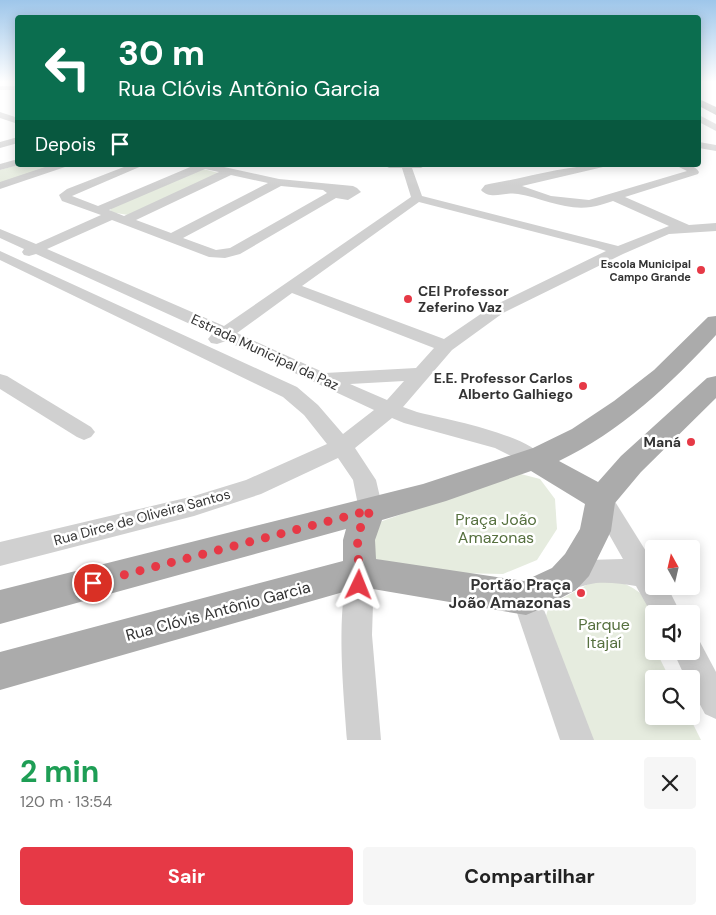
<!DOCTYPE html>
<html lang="pt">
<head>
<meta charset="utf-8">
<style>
	:root { --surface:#fff; --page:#f6f6f6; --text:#222; --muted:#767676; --accent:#e63946 }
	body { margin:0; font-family:"DM Sans",sans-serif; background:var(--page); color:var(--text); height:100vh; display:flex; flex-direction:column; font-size:19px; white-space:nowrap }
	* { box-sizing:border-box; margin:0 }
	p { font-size:16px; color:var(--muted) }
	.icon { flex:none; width:28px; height:28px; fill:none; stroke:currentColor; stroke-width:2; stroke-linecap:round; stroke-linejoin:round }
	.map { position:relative; height:740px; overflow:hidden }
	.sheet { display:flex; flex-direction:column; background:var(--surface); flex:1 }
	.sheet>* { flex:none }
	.top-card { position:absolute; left:15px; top:15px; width:686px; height:152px; border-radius:5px; box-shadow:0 2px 12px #0003; background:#0b6e4f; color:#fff; overflow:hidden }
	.needle { width:32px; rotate:352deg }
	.buttons { position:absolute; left:645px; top:540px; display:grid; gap:10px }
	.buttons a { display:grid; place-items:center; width:55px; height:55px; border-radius:5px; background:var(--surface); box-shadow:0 2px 12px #0003; font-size:25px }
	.pin { position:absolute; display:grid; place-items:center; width:42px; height:42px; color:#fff; margin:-21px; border:2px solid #fff; border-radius:50%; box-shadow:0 1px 5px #0007 }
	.me { position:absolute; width:55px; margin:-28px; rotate:2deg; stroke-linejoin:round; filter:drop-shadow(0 0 4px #0008) }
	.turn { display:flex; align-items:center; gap:18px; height:105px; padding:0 20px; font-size:22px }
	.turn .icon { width:65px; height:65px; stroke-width:2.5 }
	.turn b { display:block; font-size:35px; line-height:42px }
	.then { display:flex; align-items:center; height:48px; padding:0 20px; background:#0003; gap:10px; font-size:19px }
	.round { display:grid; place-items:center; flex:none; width:52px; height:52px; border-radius:5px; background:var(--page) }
	.head { display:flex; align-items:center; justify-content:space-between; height:85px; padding:0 20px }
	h1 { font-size:30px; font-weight:700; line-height:38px; color:#1e9e55 }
	.button { display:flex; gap:10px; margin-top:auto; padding:10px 20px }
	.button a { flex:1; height:58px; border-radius:5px; background:var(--accent); color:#fff; font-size:20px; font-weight:700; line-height:58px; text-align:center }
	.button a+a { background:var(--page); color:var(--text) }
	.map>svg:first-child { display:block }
	.green { fill:#e6ecdf }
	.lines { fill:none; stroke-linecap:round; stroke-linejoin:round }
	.minor { fill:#d0d0d0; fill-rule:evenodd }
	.major { fill:#ababab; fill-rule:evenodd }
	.route { stroke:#e63946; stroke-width:9; stroke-dasharray:0 16.2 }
	.poi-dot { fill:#e63946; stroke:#fff; stroke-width:2 }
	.labels { text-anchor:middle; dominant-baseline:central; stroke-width:5; stroke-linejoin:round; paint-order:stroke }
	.far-poi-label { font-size:11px; font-weight:bold; fill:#333; stroke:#fff; text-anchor:end }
	.poi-label { font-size:14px; font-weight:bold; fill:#333; stroke:#fff; text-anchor:end }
	.street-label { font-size:14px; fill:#333; stroke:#fff }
	.near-park-label { font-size:16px; fill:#56703f; stroke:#fff }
	.near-poi-label { font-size:16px; font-weight:bold; fill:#333; stroke:#fff; text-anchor:end }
	.near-street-label { font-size:16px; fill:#333; stroke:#fff }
</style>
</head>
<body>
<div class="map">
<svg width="716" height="740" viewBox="0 0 716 740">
	<rect width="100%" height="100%" fill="#fff"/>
	<g class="green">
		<polygon points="18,165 54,165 0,184 0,170"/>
		<polygon points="203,169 219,173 128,215 110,212 111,208"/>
		<polygon points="517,473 540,479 555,499 557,529 537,560 503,574 453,573 375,559 370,532 377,523"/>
		<path d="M618 581C658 597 654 613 654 651H656L670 679H654V716H689L701 740H591L546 616 548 609 552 604 592 582Z"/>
	</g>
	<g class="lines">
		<g class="minor">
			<rect x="0" y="86" width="18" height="4"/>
			<polygon points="0,112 18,118 18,124 0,118"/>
			<polygon points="699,115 716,124 716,131 699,122"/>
			<polygon points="18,137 18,143 0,148 0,142"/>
			<polygon points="699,142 716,145 716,151 699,148"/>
			<polygon points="18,159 19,165 0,170 0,164"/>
			<polygon points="51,165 66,165 65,167 0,189 0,182"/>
			<path d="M129 165H144L72 196 98 206 195 165H215L279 179 353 186 357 188 361 192 348 200 336 198 240 254 225 258 209 257 112 220 47 249 224 326 411 197 402 168H389L384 165H426L421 168H412L422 196 618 246 669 226 613 201C606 203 598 206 591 207 566 211 542 198 518 194 506 191 491 201 481 190L485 185 489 184C527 178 566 165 604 165L603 167 522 186 551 196 589 200 687 171 675 165C685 165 693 163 699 172L698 174 625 197 689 225 716 223V231L669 234 623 254 503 313 452 350 403 407 417 412C445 419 531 435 544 459L541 465 533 467 495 448 404 423 392 418 355 448 376 480 383 510 380 517 371 520 362 517 359 510 353 480 338 458 261 494 194 516 0 566V542L194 496 246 480 327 444 304 415 283 397 0 260V251L297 387 318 405 343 434 374 410 226 341 217 344 211 343 208 339 212 334 36 254 29 256 24 255 22 252 24 249 0 238V229L36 244 101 215 62 201 59 195 67 189ZM205 169 219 172 124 216 109 210ZM231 175 268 183 171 233 136 220ZM281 186 323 190 327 193 230 248 216 250 183 238ZM419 202 597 248 606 251 491 307 444 339 302 286ZM292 293 434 348 416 368 325 373 237 333ZM404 381 387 400 350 384Z"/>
			<polygon points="0,374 7,376 91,427 95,432 91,437 84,440 77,437 0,389"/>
			<path d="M601 489 609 492 654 564V586H667L681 614H654V618L636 586C623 584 610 582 596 583 582 585 571 592 557 587L554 578 557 569 587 560 623 559 589 499 593 492Z"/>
			<path d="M361 560 370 563 374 572 372 635 381 740H347C344 696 334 602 352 563Z"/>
			<polygon points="526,585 536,589 594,740 560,740 512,598 516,589"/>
			<polygon points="691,637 699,640 716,672 716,719 705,714 691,688 691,679 686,679 673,651 691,651"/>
		</g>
		<g class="major">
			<polygon points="699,99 716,107 716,115 699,106"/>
			<path d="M716 316V335C671 384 620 432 559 461L598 482 621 456 707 378 716 376V398L641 472 615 503 611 531 589 576 576 590 538 610 526 615 361 587 0 690V652L343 561V540L346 529 0 624V590L423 484 533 448 572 429 614 401 654 370 708 317ZM531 471 585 504 580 529 565 554 552 568 524 581 376 559 375 540 382 520 446 501Z"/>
		</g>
	</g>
	<linearGradient id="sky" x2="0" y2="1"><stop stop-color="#9ec6ea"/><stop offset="0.44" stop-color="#fff"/><stop offset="1" stop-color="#fff" stop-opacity="0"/></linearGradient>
	<rect width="716" height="186" fill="url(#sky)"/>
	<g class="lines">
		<path class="route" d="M93 583 371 510C367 516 361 524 359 532 355 549 361 567 359 585"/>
	</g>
	<g class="poi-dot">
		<circle cx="701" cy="270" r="5"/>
		<circle cx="408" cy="299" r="5"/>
		<circle cx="583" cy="386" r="5"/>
		<circle cx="691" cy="442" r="5"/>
		<circle cx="581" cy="593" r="5"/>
	</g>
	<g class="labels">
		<g class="far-poi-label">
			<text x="691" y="264">Escola Municipal<tspan x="691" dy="13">Campo Grande</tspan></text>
		</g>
		<g class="poi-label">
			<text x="418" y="291" text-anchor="start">CEI Professor<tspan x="418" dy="16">Zeferino Vaz</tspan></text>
			<text x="573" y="378">E.E. Professor Carlos<tspan x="573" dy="16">Alberto Galhiego</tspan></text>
			<text x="681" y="442">Maná</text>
		</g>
		<g class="street-label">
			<text transform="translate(265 352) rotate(25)">Estrada Municipal da Paz</text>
			<text transform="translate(142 517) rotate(-15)">Rua Dirce de Oliveira Santos</text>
		</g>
		<g class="near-park-label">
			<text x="496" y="519">Praça João<tspan x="496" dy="18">Amazonas</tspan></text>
			<text x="604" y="624">Parque<tspan x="604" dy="18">Itajaí</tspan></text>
		</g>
		<g class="near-poi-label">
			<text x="571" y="584">Portão Praça<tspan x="571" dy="18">João Amazonas</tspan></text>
		</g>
		<g class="near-street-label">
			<text transform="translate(218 611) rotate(-15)">Rua Clóvis Antônio Garcia</text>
		</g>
	</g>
</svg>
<div class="buttons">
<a><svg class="needle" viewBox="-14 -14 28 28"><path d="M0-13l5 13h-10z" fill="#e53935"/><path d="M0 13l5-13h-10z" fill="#767676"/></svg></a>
<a><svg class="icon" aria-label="sound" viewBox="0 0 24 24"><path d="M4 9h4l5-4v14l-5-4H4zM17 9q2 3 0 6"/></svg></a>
<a><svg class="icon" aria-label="search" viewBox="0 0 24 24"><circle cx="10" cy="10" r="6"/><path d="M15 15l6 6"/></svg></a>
</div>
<div class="pin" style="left:93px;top:583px;background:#d93025"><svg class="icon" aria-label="arrive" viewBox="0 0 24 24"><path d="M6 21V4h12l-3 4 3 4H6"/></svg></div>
<svg class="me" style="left:359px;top:585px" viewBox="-20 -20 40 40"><path d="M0-17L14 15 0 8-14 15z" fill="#e63946" stroke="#fff" stroke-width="4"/></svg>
<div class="top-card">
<div class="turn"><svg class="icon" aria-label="left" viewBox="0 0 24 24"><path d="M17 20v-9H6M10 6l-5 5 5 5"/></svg><div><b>30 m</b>Rua Clóvis Antônio Garcia</div></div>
<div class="then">Depois<svg class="icon" aria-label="arrive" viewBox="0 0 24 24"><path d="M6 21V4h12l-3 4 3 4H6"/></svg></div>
</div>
</div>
<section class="sheet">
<div class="head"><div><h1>2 min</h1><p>120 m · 13:54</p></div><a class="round"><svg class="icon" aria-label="close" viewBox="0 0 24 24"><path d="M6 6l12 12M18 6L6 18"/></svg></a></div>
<div class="button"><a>Sair</a><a>Compartilhar</a></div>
</section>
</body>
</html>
